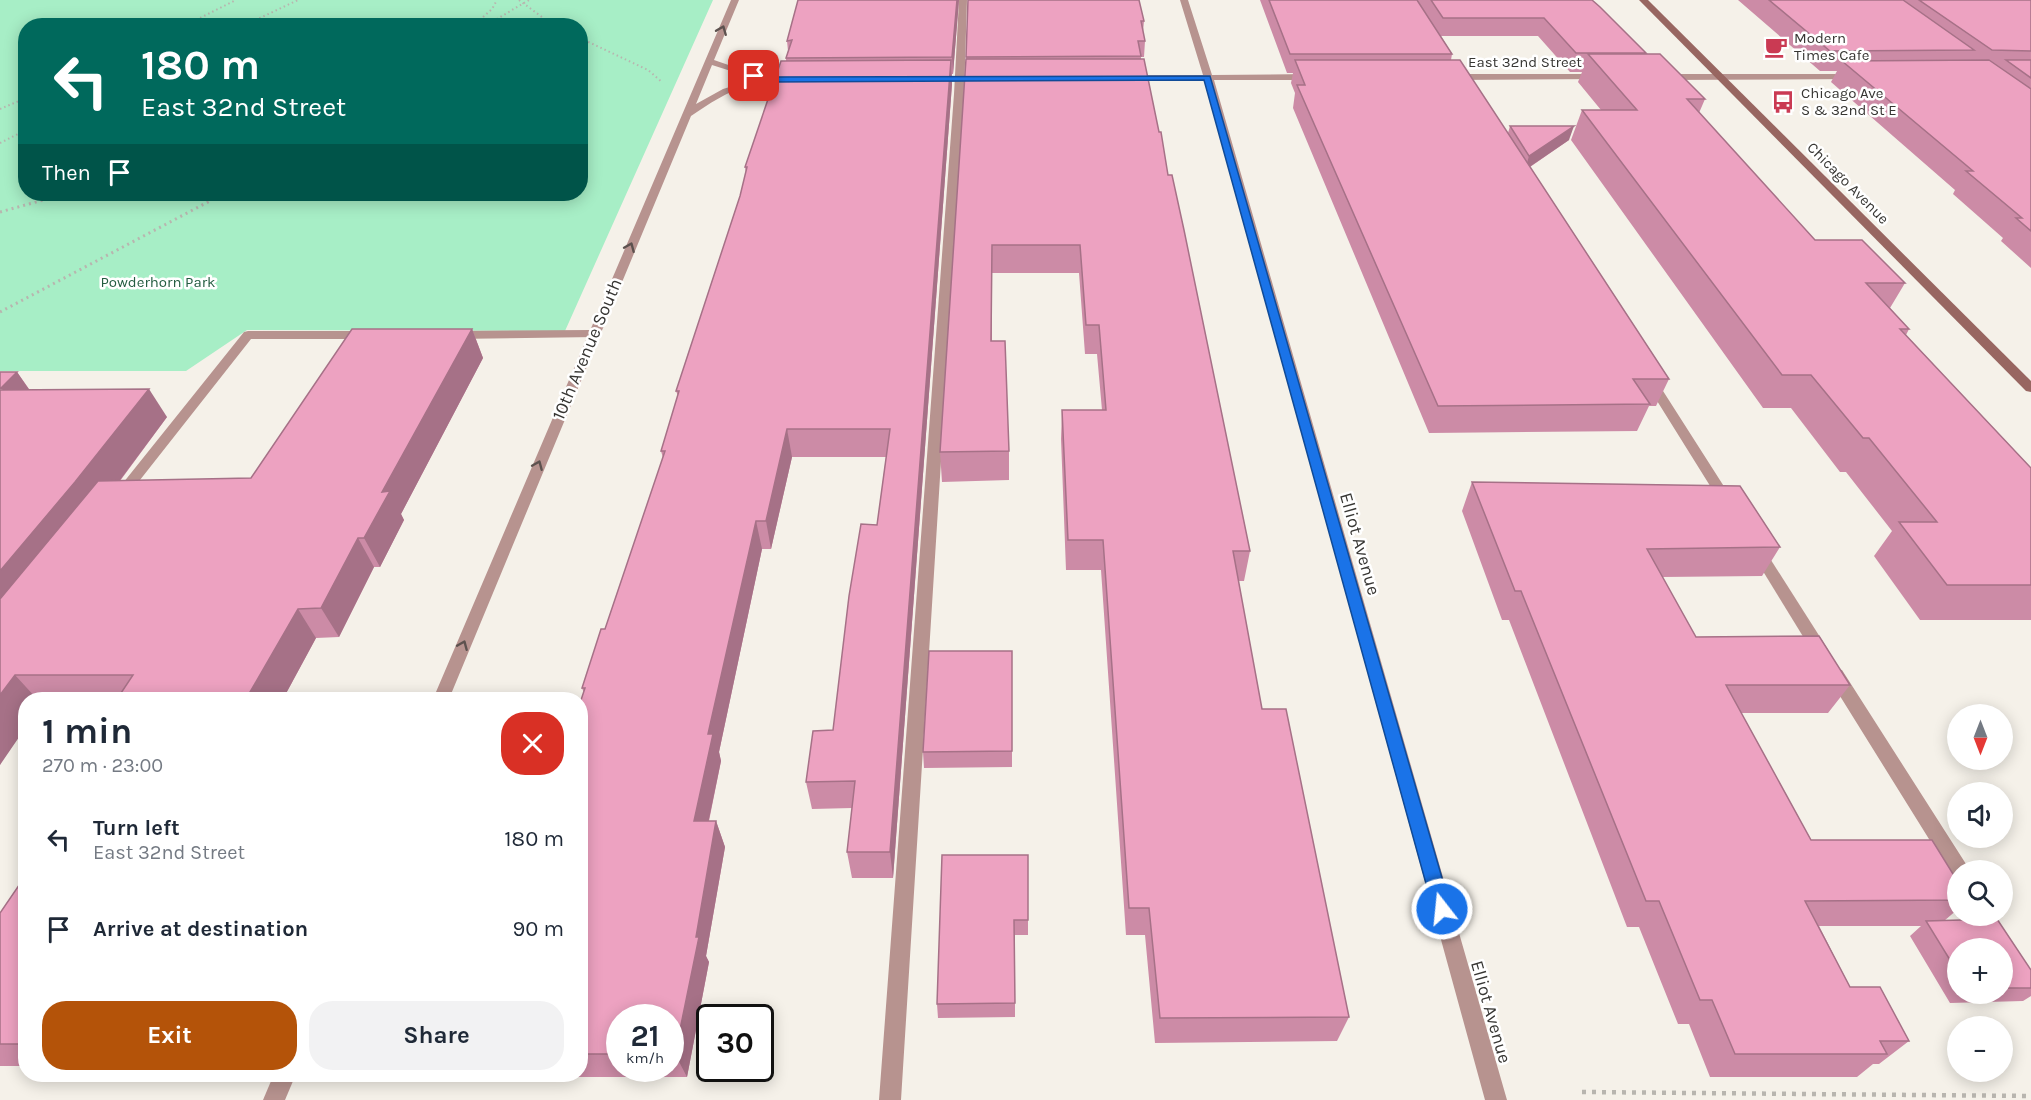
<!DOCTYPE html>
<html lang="en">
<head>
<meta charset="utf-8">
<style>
	:root { --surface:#fff; --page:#f2f2f3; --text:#1f2937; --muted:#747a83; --accent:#b45309 }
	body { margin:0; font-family:Karla,sans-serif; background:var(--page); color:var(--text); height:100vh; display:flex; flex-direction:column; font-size:22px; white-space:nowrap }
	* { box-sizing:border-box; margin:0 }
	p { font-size:20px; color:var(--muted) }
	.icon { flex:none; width:33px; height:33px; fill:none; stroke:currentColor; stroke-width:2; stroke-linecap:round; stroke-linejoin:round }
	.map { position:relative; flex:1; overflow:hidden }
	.details { position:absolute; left:18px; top:692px; width:570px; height:390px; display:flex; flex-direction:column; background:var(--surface); border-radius:24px; box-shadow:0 3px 15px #0003 }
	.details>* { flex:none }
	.guide { position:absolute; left:18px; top:18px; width:570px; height:183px; border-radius:24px; box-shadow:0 3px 15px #0003; background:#00695c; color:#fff; overflow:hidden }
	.needle { width:39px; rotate:180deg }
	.controls { position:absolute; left:1947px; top:704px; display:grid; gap:12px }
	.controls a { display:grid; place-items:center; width:66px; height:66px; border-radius:50%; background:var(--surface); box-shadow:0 3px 15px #0003; font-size:30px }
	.speed { position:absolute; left:606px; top:1004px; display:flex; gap:12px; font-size:30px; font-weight:700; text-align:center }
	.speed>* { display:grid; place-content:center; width:78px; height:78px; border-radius:50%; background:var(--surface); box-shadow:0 3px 15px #0003; line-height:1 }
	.speed small { font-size:15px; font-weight:400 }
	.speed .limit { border:3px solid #111; border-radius:9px; background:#fff; color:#111 }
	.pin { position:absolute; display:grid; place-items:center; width:51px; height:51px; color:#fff; margin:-26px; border-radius:12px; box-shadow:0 3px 9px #0006 }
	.me { position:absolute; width:66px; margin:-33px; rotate:344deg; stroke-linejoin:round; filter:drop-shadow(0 0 4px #0008) }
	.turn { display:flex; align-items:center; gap:21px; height:126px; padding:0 24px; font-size:27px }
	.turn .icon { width:78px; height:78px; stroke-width:2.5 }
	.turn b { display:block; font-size:42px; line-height:51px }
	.then { display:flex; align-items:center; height:57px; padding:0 24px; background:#0003; gap:12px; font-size:22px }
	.round { display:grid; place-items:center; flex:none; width:63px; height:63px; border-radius:24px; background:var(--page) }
	.headline { display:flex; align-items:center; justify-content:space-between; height:102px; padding:0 24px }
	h1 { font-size:36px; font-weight:700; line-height:45px }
	.primary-button { display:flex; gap:12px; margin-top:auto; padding:12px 24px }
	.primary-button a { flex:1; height:69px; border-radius:24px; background:var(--accent); color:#fff; font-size:24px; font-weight:700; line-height:69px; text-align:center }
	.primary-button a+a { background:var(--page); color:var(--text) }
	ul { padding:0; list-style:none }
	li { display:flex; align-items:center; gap:18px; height:90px; padding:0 24px }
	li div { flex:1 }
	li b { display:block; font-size:22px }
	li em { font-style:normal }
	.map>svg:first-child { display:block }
	.green { fill:#a7eec6; fill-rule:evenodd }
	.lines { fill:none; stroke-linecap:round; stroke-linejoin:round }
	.path-far2 { stroke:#b8b5af; stroke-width:2; stroke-dasharray:1.5 3; stroke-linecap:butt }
	.path-far1 { stroke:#b8b5af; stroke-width:3; stroke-dasharray:2 4; stroke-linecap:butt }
	.path { stroke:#b8b5af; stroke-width:4.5; stroke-dasharray:4 6; stroke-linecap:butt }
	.lane { fill:#b7938f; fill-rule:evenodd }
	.street { fill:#b7938f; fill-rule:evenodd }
	.secondary { fill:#986661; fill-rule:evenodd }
	.wall { fill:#cc8ba6; fill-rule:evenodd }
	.shaded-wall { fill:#a67187 }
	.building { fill:#eda2c1; stroke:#a67187; stroke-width:1.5 }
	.oneway { stroke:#5d524f }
	.route { fill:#1a73e8; stroke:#114b97; stroke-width:1.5 }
	.labels { text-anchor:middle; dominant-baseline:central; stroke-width:5; stroke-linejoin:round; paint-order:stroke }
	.far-poi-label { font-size:15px; fill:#373633; stroke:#fff; text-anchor:start }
	.far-street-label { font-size:15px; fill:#373633; stroke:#fff }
	.far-park-label { font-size:15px; fill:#245d41; stroke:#fff }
	.street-label { font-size:18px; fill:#373633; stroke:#fff }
</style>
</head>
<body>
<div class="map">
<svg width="2031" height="1100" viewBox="0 0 2031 1100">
	<rect width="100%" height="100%" fill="#f5f1e9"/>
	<path class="green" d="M0 0H713L565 331 247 330 186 371H0ZM26 26H580V194H26Z"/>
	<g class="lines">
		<g class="path-far2">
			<polyline points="519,0 554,26"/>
			<polyline points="184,26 236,0"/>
			<polyline points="243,26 298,0"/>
			<polyline points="473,26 492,9 497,0"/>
			<polyline points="485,26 529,0"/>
			<polyline points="580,38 648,70 662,82"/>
			<polyline points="0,109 26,98"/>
			<polyline points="0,143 26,130"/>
		</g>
		<g class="path-far1">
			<polyline points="0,212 65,194"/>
			<polyline points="0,312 223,194"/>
		</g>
		<polyline class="path" points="1582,1092 2031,1096"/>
		<g class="lane">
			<polygon points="959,0 967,0 964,94 901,1100 879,1100 954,94"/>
			<polygon points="592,330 598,334 596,337 453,339 447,335 453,331"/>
			<polygon points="248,331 369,331 375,335 369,339 251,339 125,499 115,499 113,496 115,493 244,332"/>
			<polygon points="1650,376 1656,380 1732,499 1734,502 1732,505 1722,505 1644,380"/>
			<polygon points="1757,545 1762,546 1827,648 1829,652 1827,656 1815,656 1750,550"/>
			<polygon points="1836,669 1842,670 1966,864 1969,870 1958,870 1958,878 1952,876 1830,680 1828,675 1830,670"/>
		</g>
		<g class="street">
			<path d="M731 0H739L714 60 766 78 795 76 800 79C790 85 762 83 749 86 727 91 709 104 691 116L449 699H433ZM712 65 756 79 723 89 696 104Z"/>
			<polygon points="1180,0 1188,0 1212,75 1311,74 1316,77 1311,80 1214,80 1507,1100 1485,1100 1205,80 1128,81 1123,78 1128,75 1203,75"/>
			<polygon points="1599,74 1602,75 1602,79 1452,80 1447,77 1452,74"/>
			<polygon points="1854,74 1857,75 1857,79 1662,80 1657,77 1662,74"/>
			<polygon points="984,76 987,77 987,81 933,82 928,79 933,76"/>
			<polygon points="274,1074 296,1074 285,1100 263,1100"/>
		</g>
		<polygon class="secondary" points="1639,0 1648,0 2031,381 2031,392 2026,391"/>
	</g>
	<g class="wall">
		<path d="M798 0H959L953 74H952V84L893 878H852L847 852 852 808 812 809 806 782 833 730 877 525 886 457H792L771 549H762L719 752 721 761 709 821H716L725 847 706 956 709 962 687 1077H491L489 1074H580V703L584 693 582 688 605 629 663 458 661 451 678 396 676 391 740 196 746 173 745 167 786 61V58L788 51 787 41ZM620 1017H670V1068H620Z"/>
		<polygon points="968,0 1144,21 1143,32 1145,41 1144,57 1141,57 1141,59 1168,175 1250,551 1244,581 1238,581 1262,709 1349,1017 1337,1041 1155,1043 1145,935 1126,935 1101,570 1066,570 1061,439 1062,410 1102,410 1097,354 1085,354 1079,273 992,273 992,341 1009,451 1009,480 942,482 940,452 966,59"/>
		<polygon points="1260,0 1592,0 1646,53 1705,99 1699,113 1815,240 1905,283 1890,308 1909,329 1906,335 2031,468 2031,620 1920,620 1874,556 1892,531 1846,472 1840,472 1791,408 1763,408 1571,140 1582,110 1601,110 1578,82 1582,72 1570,72 1538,36 1441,36 1452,54 1451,60 1508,133 1510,126 1569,140 1530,167 1669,379 1656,406 1649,406 1637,431 1429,433 1293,108 1295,93 1291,83 1293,73 1287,73"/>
		<polygon points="1738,0 2031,0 2031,268 2001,241 2003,238 1953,194 1955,190 1831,82 1837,71 1820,71"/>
		<polygon points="472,329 483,358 401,514 404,520 380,567 374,567 339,637 316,638 283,699 26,699 0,765 17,372 29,389 167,417 120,481 251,478"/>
		<path d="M1472 482 1740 486 1780 547 1762 576 1662 577 1696 637 1819 636 1850 685 1828 713H1741L1811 840H1932L1958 882V909L1944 921 1997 919 2031 970V996L2023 1001 1950 1003 1910 936 1921 926H1819L1850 987H1880L1909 1041 1879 1064H1873L1857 1077H1710L1689 1024H1678L1639 927H1627L1509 620H1502L1462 511ZM1958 948H2002V993H1958Z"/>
		<polygon points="1012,651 1012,767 924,768 923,752"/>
		<polygon points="1028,855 1028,935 1015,935 1015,1017 938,1018 937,1004"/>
		<polygon points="26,875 26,1066 0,1066 0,913"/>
	</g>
	<g class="shaded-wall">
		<polygon points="957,0 959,0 953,74 952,57"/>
		<polygon points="951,60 952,84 893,878 890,852"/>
		<polygon points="1574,126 1569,140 1525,170 1529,156"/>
		<polygon points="472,329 483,358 401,514 404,520 380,567 364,538 382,492"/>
		<polygon points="17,372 37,401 0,389"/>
		<polygon points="149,389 167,417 97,511 0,631 0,571"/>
		<polygon points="787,429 792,457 771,549 766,521"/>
		<polygon points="756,521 762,549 719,752 721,761 703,848 694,821 708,734"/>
		<polygon points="358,538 374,567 339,637 321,608"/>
		<polygon points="298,609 316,638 283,699 246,699"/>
		<polygon points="15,675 37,699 26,699 26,727 0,765 0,695"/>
		<polygon points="716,821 725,847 706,956 709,962 687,1077 675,1054"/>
	</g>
	<g class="building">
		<polygon points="798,0 957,0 952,57 786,58 792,40 787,41"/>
		<polygon points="968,0 1139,0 1144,21 1141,21 1145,41 1138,41 1141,56 966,57"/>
		<polygon points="1269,0 1417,0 1452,54 1290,54"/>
		<polygon points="1431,0 1592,0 1600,7 1646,53 1576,53 1544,18 1443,18"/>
		<polygon points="1769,0 1903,0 1974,50 1830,51"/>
		<polygon points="1919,0 2031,0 2031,51 1992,50"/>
		<polygon points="1588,54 1660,54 1705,99 1687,99 1815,240 1862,240 1905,283 1866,283 1909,329 1900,329 2031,468 2031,585 1947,585 1899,522 1937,522 1869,438 1863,438 1811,375 1782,375 1582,110 1637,110"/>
		<polygon points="966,59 1144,59 1159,132 1161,132 1168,175 1172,175 1184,230 1250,551 1233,551 1262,709 1286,709 1349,1017 1160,1018 1149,908 1129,908 1103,540 1068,540 1062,410 1106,410 1099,325 1086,325 1080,245 992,245 991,341 1005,341 1009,451 940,452"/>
		<polygon points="951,60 890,852 847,852 855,781 806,782 813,731 833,730 849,596 861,524 877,525 890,429 787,429 766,521 756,521 708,734 713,734 694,821 716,821 696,937 699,937 675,1054 670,1054 670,1017 620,1017 620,1054 580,1054 580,703 585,688 582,688 601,629 605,629 665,451 661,451 679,391 676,391 740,196 747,167 745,167 781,61"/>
		<polygon points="1295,60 1460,60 1669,379 1633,379 1650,404 1438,406 1297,85 1305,85"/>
		<polygon points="1989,60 2031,89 2031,231 2016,218 2022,218 1966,171 1973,171 1842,61"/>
		<polygon points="2006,60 2031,60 2031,78"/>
		<polygon points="1510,126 1574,126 1529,156"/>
		<polygon points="352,329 472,329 382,492 390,491 364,538 358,538 321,608 298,609 246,699 117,699 133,675 15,675 0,695 0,599 98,481 251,478"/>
		<polygon points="0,372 17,372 0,389"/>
		<polygon points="149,389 75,482 0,571 0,390"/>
		<polygon points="1472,482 1740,486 1780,547 1647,549 1696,637 1819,636 1850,685 1726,685 1811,840 1932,840 1958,882 1958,900 1805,901 1850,987 1880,987 1909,1041 1880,1041 1887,1054 1735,1054 1712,1000 1700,1000 1659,901 1646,901 1521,591 1515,591"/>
		<polygon points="929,651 1012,651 1012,751 923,752"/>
		<polygon points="942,855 1028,855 1028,920 1014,920 1015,1003 937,1004"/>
		<polygon points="26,875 26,1044 0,1044 0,913"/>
		<polygon points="1997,919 2031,970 2031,988 2002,988 2002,948 1958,948 1958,973 1926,921"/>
	</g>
	<defs><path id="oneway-chevron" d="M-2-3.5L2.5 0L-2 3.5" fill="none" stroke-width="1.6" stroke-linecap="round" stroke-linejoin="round" transform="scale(1.5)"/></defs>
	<g class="oneway">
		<use href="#oneway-chevron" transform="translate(722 30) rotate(-68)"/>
		<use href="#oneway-chevron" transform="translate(630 247) rotate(-67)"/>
		<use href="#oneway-chevron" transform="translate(538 465) rotate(-67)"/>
		<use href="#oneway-chevron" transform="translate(463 645) rotate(-67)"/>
	</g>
	<polygon class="route" points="754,73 768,77 1210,76 1451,909 1448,915 1442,917 1436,915 1433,909 1204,80 768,82 751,77"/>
	<defs>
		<g id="cafe-bare" transform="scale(1.8)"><path d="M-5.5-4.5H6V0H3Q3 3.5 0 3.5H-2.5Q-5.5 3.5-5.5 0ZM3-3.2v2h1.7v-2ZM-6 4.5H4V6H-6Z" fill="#ca3a53" stroke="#fff" stroke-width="2.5" paint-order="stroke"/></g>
		<g id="bus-bare" transform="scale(1.8)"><path d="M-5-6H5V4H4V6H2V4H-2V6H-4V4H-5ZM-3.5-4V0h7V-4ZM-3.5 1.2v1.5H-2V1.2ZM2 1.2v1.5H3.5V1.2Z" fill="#ca3a53" stroke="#fff" stroke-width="2.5" paint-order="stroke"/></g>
	</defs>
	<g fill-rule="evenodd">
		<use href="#cafe-bare" x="1776" y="47"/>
		<use href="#bus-bare" x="1783" y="102"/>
	</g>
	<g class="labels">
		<g class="far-poi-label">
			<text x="1794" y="38">Modern<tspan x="1794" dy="17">Times Cafe</tspan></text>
			<text x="1801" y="93">Chicago Ave<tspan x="1801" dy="17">S &amp; 32nd St E</tspan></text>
		</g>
		<g class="far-street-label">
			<text x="1525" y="62">East 32nd Street</text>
			<text transform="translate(1848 183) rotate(45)">Chicago Avenue</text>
		</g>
		<g class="far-park-label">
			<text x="158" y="282">Powderhorn Park</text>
		</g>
		<g class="street-label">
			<text transform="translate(587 349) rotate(-67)">10th Avenue South</text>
			<text transform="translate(1360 544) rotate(74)">Elliot Avenue</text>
			<text transform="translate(1491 1012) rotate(74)">Elliot Avenue</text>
		</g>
	</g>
</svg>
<div class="controls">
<a><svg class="needle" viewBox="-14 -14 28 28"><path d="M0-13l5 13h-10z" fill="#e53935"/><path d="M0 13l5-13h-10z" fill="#747a83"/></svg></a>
<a><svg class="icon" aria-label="sound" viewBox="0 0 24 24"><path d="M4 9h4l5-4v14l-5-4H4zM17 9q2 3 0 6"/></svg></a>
<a><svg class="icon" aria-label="search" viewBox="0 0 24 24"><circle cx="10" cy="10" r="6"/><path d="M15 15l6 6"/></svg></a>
<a>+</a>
<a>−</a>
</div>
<div class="speed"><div>21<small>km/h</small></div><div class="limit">30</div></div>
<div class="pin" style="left:754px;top:76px;background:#d93025"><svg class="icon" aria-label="arrive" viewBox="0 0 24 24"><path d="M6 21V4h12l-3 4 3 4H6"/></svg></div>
<svg class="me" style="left:1442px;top:909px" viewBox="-20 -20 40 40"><circle r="17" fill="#1a73e8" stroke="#fff" stroke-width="3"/><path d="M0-11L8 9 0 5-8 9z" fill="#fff"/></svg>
<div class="guide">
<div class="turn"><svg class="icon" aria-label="left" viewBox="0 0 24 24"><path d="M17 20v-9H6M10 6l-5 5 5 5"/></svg><div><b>180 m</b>East 32nd Street</div></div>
<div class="then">Then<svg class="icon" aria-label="arrive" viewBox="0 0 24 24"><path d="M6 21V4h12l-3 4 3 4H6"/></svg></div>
</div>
<section class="details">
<div class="headline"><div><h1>1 min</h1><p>270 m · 23:00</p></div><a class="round" style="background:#d93025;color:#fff"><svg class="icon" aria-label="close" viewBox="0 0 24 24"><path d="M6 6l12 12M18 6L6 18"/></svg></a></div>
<ul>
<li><svg class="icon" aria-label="left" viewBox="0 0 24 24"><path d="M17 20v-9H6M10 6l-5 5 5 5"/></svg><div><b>Turn left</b><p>East 32nd Street</p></div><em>180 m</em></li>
<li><svg class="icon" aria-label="arrive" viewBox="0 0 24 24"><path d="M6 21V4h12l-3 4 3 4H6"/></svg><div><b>Arrive at destination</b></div><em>90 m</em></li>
</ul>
<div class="primary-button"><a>Exit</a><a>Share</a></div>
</section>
</div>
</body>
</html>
